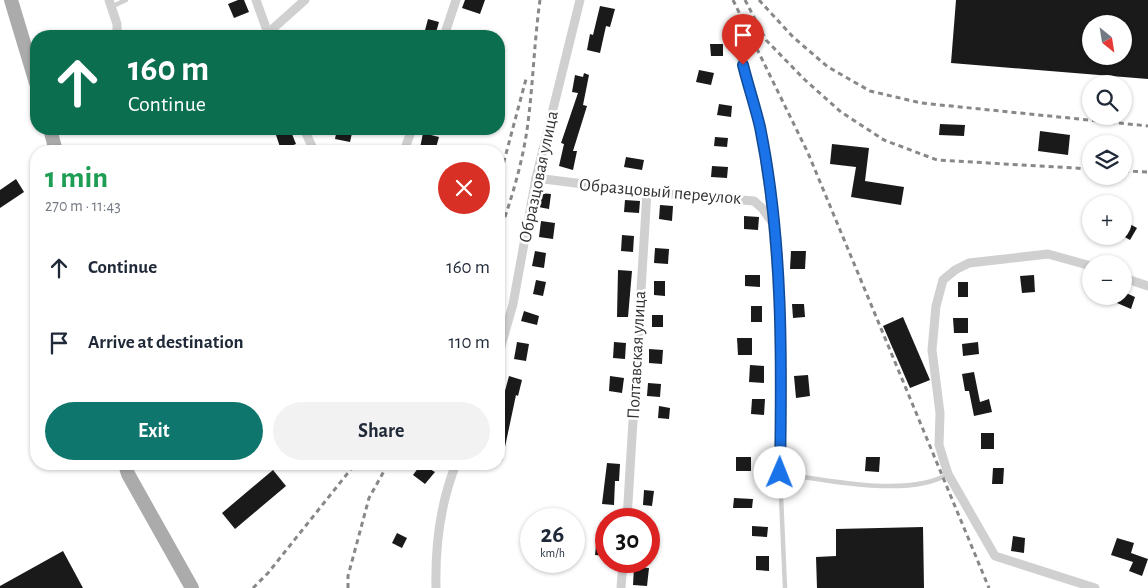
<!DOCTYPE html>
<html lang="en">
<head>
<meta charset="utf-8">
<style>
	:root { --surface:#fff; --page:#f2f2f3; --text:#1f2937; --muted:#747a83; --accent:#0f766e }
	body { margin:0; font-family:"Alegreya Sans",sans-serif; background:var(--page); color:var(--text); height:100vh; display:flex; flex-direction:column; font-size:19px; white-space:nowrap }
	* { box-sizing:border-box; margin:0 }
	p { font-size:16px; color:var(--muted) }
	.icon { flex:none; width:28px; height:28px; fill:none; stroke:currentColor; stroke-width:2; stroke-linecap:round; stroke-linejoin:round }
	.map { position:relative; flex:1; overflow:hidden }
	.side { position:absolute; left:30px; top:145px; width:475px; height:325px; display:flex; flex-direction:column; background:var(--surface); border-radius:20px; box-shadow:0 1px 4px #0004 }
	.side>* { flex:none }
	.hud { position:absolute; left:30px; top:30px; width:475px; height:105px; border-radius:20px; box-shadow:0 1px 4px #0004; background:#0b6e4f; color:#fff; overflow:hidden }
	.needle { width:32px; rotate:150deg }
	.fabs { position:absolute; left:1082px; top:15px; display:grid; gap:10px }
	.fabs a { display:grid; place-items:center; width:50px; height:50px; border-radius:50%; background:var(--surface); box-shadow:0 1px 4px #0004; font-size:25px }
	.speed { position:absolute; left:520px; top:508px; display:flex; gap:10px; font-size:25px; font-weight:700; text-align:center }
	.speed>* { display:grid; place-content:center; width:65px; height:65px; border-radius:50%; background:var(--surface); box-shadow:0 1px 4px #0004; line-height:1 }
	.speed small { font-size:12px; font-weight:400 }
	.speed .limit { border:8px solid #d22; background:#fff; color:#111 }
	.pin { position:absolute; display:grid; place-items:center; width:42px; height:42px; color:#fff; margin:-51px -21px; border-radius:50% 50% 50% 0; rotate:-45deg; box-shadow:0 0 5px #0007 }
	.pin .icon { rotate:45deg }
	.me { position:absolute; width:55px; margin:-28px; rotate:1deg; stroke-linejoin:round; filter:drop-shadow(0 0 4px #0008) }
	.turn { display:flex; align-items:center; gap:18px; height:105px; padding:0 15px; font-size:22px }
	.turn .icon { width:65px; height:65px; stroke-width:2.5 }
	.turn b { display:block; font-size:35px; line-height:42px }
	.round { display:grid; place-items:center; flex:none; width:52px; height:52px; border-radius:26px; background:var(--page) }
	.head { display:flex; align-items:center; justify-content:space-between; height:85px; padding:0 15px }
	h1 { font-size:30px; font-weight:600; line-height:38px; color:#1e9e55 }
	.cta { display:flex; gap:10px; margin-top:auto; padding:10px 15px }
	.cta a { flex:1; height:58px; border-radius:30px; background:var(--accent); color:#fff; font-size:20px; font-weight:600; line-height:58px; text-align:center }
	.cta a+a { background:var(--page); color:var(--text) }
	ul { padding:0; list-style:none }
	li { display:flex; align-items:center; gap:15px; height:75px; padding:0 15px }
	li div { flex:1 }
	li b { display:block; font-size:19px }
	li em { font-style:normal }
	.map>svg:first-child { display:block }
	.building { fill:#1a1a1a; fill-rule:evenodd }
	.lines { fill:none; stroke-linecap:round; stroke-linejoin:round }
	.service { stroke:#d0d0d0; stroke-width:4.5 }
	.minor { stroke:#d0d0d0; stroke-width:9 }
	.primary { stroke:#ababab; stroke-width:14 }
	.rail { stroke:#888; stroke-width:3; stroke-dasharray:5 4; stroke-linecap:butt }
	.route-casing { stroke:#114b97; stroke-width:12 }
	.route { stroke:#1a73e8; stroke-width:9 }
	.labels { text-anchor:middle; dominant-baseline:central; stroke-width:5; stroke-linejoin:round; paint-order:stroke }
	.street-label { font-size:18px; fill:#333; stroke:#fff }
</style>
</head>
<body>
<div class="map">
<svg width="1148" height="588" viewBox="0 0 1148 588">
	<rect width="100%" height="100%" fill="#fff"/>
	<g class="building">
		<polygon points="238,0 244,0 249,12 234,18 228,4"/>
		<polygon points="465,0 485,0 480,14 462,8"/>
		<path d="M956 0H1148V79L951 63ZM1091 24H1124V56H1091Z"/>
		<polygon points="600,6 615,9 610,27 606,26 600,53 587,50 590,34 593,35"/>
		<polygon points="428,19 439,22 435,36 424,34"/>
		<polygon points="710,44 723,44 723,56 711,56"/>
		<polygon points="699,70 714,73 711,85 696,82"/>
		<polygon points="584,73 589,75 583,105 587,106 573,151 577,151 573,170 559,166 564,144 561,143 578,93 572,92 575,75 583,77"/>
		<polygon points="719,104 732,106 731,117 717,115"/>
		<polygon points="940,124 965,125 964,136 939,135"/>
		<polygon points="285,129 290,129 296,144 281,150 275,132"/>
		<polygon points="337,129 353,129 350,142 335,139"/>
		<polygon points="1040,131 1070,135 1068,155 1038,151"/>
		<polygon points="423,133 439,137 435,151 420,148"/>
		<polygon points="715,137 728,138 727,147 714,146"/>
		<polygon points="832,144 869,148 865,181 904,187 901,205 851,197 856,167 830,164"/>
		<polygon points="626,157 644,160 642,170 624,167"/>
		<polygon points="712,166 728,167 727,178 711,177"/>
		<polygon points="16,179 24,192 0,208 0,190"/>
		<polygon points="540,193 551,194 549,209 538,207"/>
		<polygon points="625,200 640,201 639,213 624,212"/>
		<polygon points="660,205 673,206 672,221 659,219"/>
		<polygon points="744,216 759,217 758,230 744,229"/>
		<polygon points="541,221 555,223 553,239 539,237"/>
		<polygon points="1128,223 1137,228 1130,240 1123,236"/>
		<polygon points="622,235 634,236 633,252 621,251"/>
		<polygon points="655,248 669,249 668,264 654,263"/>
		<polygon points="535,251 546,253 544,268 532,266"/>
		<polygon points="791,251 806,251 805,269 790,269"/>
		<polygon points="618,270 632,271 628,317 617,317"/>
		<polygon points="745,275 760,275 760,287 745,286"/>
		<polygon points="1034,275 1035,292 1022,293 1020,276"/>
		<polygon points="536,280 546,282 543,296 533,294"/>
		<polygon points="654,281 665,281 665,296 654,295"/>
		<rect x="958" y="282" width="10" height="15"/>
		<polygon points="1124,292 1135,297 1131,309 1117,303 1119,296 1124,296"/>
		<polygon points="792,304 804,304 805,317 793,318"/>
		<rect x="751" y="306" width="11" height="16"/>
		<polygon points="524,311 539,316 537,325 521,321"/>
		<rect x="652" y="315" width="11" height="12"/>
		<polygon points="903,317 930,380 910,388 883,326"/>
		<polygon points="953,318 968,318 968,333 954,333"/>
		<polygon points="737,338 752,338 752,355 738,355"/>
		<polygon points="517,342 529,344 526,361 514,359"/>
		<polygon points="614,342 626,343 625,359 613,358"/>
		<polygon points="978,342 979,354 963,356 962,344"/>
		<polygon points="649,349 663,350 662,364 649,363"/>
		<polygon points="750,365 764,366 764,383 749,382"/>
		<polygon points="974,372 980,402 989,399 992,412 974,416 969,391 965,391 962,374"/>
		<polygon points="808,375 810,396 796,398 794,376"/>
		<polygon points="509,376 522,380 518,396 516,395 502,461 499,461 499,413"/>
		<polygon points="610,376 624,378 622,393 609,391"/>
		<polygon points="648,383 661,384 660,397 647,396"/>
		<polygon points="752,399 765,399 764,415 751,414"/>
		<polygon points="659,406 670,408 669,419 658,418"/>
		<rect x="981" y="433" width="13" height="16"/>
		<rect x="736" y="457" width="15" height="14"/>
		<polygon points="866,457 880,457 879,472 865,471"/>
		<polygon points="607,463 620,464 619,481 615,481 614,505 602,504"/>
		<polygon points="421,464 435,472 425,484 413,475"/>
		<polygon points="993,468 1004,468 1003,484 992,484"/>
		<polygon points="273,470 286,486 235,529 222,513"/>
		<polygon points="644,490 654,491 652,506 643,505"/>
		<polygon points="734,498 753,499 752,508 733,508"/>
		<polygon points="752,526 768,527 767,537 752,536"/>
		<polygon points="923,527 924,588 817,588 816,557 836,556 836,529"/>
		<polygon points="397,533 407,538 402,548 392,543"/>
		<polygon points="597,536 606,536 606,556 595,555"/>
		<polygon points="1013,536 1025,538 1024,553 1011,551"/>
		<polygon points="1117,538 1134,543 1131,553 1148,559 1142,576 1129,571 1133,562 1111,555"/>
		<polygon points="63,551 83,588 0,588 0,586"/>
		<polygon points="756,556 769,556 769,571 756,570"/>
		<polygon points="634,567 649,568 647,586 633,585"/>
	</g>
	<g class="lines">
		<g class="service">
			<polyline points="113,6 126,0"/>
			<path d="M785 588 780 473C823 480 910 498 948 474"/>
		</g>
		<g class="minor">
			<polyline points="109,0 117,24 117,36"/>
			<polyline points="256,0 269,36"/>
			<polyline points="268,33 305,0"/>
			<polyline points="444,36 456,0"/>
			<path d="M739 49C746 76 755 103 760 130 780 244 781 358 780 473"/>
			<polyline points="304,129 314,151"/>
			<polyline points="404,151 412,129"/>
			<polyline points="536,178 647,192 754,201 762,208 772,222"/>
			<polyline points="1091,266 1048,254 969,263 955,270 943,280 936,306 932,350 940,413 939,445 948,474 995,556 1095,588"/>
			<polyline points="1124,278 1148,286"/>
			<polyline points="499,353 513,304 536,178 580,0"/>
			<polyline points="627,519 647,192"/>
			<path d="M436 588C435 545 440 504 456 464"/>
			<polyline points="621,588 623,561"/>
		</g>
		<g class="primary">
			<polyline points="11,0 36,83"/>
			<polyline points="50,129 56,151"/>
			<polyline points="125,464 128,474 192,588"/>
		</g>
		<g class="rail">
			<polyline points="733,0 808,153 989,588"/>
			<polyline points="745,0 766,40 805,80 841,112 884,140 937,160 1091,169"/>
			<polyline points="759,0 793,37 828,67 870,91 921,103 1148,126"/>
			<polyline points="1124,171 1148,172"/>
			<polyline points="499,180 526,79"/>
			<path d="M499 234C511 201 522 164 527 130 533 87 534 43 540 0"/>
			<polyline points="253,588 268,573 355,464"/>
			<polyline points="348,588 348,576 369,498 388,464"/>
		</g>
	</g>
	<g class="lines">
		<g class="route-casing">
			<path id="route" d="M743 65C748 85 755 106 760 127 783 240 782 358 780 473"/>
		</g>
		<use href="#route" class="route"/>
	</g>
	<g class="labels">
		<g class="street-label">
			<text transform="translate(539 177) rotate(-78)">Образцовая улица</text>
			<text transform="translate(660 192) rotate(5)">Образцовый переулок</text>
			<text transform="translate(637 355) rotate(-87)">Полтавская улица</text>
		</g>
	</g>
</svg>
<div class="fabs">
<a><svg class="needle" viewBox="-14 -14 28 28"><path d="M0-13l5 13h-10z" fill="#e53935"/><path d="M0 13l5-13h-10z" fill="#747a83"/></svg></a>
<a><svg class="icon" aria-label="search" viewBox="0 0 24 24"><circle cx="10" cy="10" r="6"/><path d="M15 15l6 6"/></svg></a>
<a><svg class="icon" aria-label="layers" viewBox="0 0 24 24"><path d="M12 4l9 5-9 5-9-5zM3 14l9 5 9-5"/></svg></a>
<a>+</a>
<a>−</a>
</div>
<div class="speed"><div>26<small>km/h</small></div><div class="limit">30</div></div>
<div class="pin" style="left:743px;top:65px;background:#d93025"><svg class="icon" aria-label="arrive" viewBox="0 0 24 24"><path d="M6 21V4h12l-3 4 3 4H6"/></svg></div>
<svg class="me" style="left:780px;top:473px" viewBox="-20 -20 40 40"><circle r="19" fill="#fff"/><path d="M0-13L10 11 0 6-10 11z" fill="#1a73e8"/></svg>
<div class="hud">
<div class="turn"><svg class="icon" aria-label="ahead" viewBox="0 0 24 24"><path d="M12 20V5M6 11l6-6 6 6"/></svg><div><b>160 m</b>Continue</div></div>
</div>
<section class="side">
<div class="head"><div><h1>1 min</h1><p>270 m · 11:43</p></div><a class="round" style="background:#d93025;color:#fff"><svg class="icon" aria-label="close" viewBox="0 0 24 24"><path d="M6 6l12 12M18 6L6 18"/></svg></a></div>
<ul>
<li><svg class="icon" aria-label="ahead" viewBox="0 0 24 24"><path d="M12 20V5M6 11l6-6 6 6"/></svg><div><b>Continue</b></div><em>160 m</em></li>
<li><svg class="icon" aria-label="arrive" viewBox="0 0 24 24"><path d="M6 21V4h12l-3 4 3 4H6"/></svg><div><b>Arrive at destination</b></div><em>110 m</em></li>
</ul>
<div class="cta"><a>Exit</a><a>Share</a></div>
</section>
</div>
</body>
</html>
